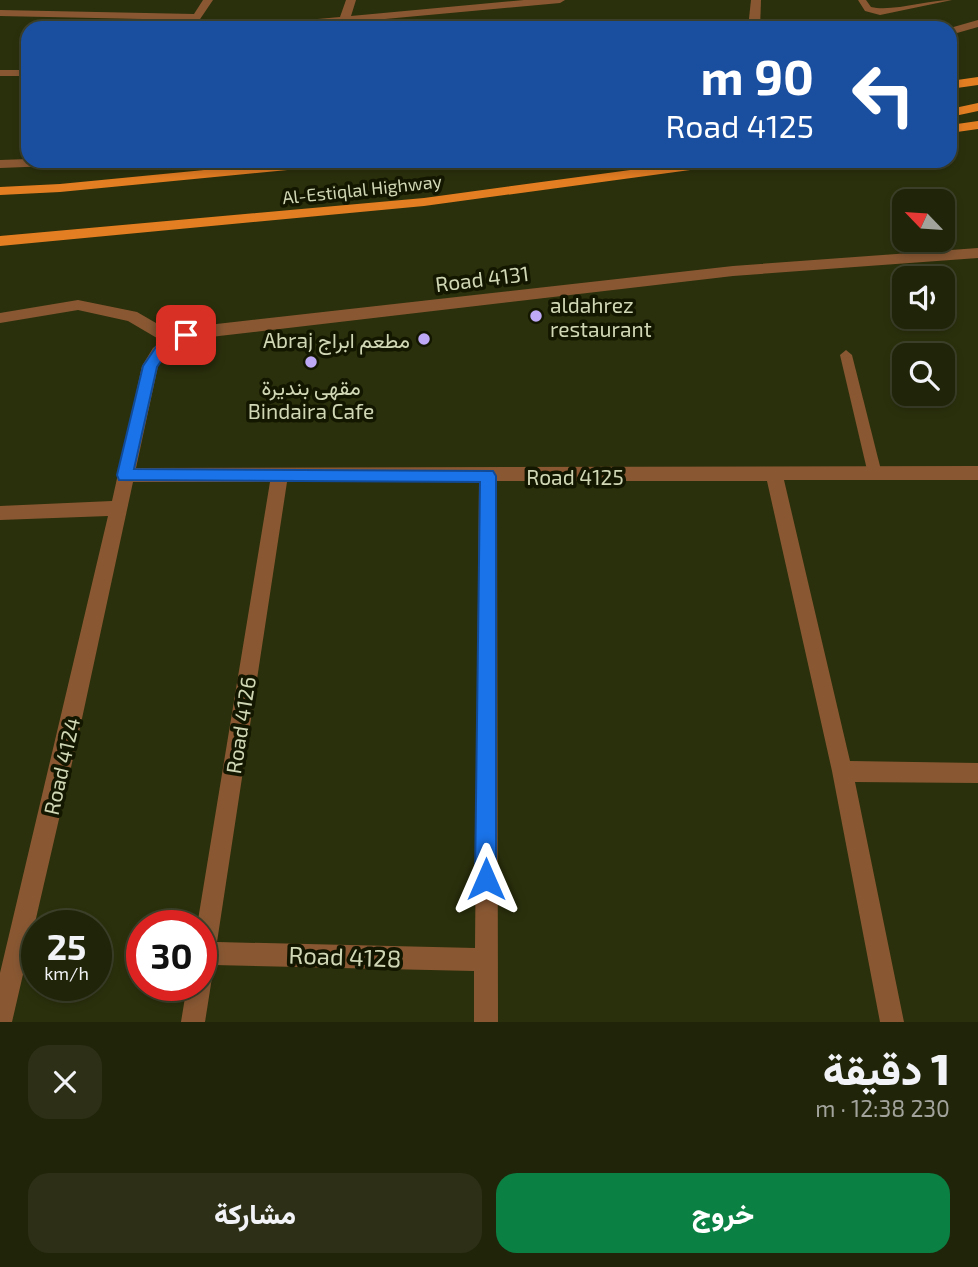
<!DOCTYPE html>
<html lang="ar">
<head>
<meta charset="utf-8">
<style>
	:root { --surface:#202409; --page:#2d3017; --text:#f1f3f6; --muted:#a2a49c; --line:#3d412a; --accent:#0b8043 }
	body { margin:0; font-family:"Exo 2",Vazirmatn,sans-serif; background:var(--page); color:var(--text); direction:rtl; height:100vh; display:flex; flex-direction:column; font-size:26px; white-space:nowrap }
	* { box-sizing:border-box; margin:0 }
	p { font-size:23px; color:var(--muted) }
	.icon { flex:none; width:38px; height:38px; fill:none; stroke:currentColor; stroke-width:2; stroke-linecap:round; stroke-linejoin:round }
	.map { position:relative; height:1022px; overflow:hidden; direction:ltr }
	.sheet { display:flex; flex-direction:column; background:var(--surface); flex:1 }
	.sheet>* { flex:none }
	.hud { position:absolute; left:21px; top:21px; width:936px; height:147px; border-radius:21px; box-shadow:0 4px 10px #0003,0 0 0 2px var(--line); direction:rtl; background:#1a4fa0; color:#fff; overflow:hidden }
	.needle { width:46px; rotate:295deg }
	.fabs { position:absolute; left:892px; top:189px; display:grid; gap:14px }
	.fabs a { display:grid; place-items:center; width:63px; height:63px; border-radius:14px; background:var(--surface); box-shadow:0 4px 10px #0003,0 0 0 2px var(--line); font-size:35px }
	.speed { position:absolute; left:21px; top:910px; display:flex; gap:14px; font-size:35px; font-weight:700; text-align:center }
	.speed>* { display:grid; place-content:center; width:91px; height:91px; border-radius:50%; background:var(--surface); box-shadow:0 4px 10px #0003,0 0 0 2px var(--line); line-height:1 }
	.speed small { font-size:18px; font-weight:400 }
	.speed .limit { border:10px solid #d22; background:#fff; color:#111 }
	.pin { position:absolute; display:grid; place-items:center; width:60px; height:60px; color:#fff; margin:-30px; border-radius:14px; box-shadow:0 4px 10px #0006 }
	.me { position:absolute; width:77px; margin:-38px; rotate:0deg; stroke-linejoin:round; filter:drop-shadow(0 0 5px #0008) }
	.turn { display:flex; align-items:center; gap:24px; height:147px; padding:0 28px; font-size:32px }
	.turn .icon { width:91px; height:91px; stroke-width:2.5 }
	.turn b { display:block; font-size:49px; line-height:60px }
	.round { display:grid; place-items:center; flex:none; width:74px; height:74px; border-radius:21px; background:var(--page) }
	.head { display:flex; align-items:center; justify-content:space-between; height:119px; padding:0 28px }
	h1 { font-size:42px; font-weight:800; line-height:52px }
	.cta { display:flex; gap:14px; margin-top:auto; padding:14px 28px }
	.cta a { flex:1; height:80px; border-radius:21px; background:var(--accent); color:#fff; font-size:28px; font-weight:800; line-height:80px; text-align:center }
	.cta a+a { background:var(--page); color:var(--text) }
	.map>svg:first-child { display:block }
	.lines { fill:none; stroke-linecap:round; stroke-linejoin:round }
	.service { fill:#895833; fill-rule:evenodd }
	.minor { fill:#895833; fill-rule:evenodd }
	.primary { fill:#e47e23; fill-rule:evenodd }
	.route { fill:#1a73e8; stroke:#114b97; stroke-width:2 }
	.poi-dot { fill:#bda9f5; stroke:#141700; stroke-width:2.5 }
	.labels { text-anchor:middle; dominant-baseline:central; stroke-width:7; stroke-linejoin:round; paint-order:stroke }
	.far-street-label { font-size:18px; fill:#d0d7b5; stroke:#141700 }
	.street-label { font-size:21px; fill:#d0d7b5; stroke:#141700 }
	.poi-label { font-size:21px; fill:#d0d7b5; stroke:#141700; text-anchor:start }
	.near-street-label { font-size:24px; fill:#d0d7b5; stroke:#141700 }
</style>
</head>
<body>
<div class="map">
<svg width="978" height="1022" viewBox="0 0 978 1022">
	<rect width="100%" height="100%" fill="#2b300c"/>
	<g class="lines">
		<g class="service">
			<path d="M858 0H866L871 7C892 12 928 0 952 0L880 15 865 11Z"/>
			<rect x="0" y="70" width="28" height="6"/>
			<polygon points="846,350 852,355 882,474 880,478 870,478 868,474 840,355"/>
		</g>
		<g class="minor">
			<polygon points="203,0 213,0 194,28 187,25 190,20 0,16 0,10 194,14"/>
			<polygon points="346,0 356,0 351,16 524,0 565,0 560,3 287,28 244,28 250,25 340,17"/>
			<polygon points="751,0 761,0 760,28 748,28"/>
			<polygon points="978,20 978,27 950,35 950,28"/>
			<polygon points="28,159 28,161 82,161 76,165 0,168 0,160"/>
			<path d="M978 248V258L733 276 193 339 170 351 158 366 136 468 978 466V480H784L850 761 978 763V783L855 782 904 1022H880L832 771 767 481H497L498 1022H474V971L214 965 205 1022H181L187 985H201V926H197L270 482H133L78 737 12 1022H0V973L108 516 0 520V506L112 501 142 366 153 348 162 341 128 321 78 310 0 323V313L78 300 137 312 175 334 199 326 733 266ZM479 481 475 948 217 942 287 482Z"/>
		</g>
		<g class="primary">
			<polygon points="978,77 978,85 950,89 950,81"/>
			<polygon points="978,103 978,111 950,117 950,109"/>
			<polygon points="978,121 978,129 950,133 950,125"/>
			<polygon points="296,161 345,161 339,165 60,192 0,195 0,187 60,184"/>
			<polygon points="697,161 733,161 727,165 424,206 0,246 0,236 424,198"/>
		</g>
	</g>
	<polygon class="route" points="186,330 191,331 191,339 168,351 157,367 134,469 493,471 496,476 496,879 493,887 486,890 478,887 475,879 480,482 119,480 117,475 143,366 158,344"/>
	<g class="poi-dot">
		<circle cx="536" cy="316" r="7"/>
		<circle cx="424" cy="339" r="7"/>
		<circle cx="311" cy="362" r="7"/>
	</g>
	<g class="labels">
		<g class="far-street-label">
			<text transform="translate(362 189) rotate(-6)">Al-Estiqlal Highway</text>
		</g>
		<g class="street-label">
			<text transform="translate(482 278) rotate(-7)">Road 4131</text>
			<text x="575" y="476">Road 4125</text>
			<text transform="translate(240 725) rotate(-81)">Road 4126</text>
			<text transform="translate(61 766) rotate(-77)">Road 4124</text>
		</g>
		<g class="poi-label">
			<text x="550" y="304">aldahrez<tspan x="550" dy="24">restaurant</tspan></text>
			<text x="410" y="339" text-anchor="end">Abraj مطعم ابراج</text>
			<text x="311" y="386" text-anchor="middle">مقهى بنديرة<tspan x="311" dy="24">Bindaira Cafe</tspan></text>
		</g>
		<g class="near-street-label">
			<text transform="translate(345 956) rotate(2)">Road 4128</text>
		</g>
	</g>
</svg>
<div class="fabs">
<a><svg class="needle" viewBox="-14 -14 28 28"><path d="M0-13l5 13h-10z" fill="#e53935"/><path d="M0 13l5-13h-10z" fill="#a2a49c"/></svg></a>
<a><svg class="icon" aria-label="sound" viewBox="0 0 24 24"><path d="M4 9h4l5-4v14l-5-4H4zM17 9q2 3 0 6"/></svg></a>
<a><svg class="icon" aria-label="search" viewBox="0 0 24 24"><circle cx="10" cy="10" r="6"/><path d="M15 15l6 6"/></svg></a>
</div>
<div class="speed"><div>25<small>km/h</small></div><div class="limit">30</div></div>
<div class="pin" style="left:186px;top:335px;background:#d93025"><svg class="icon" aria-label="arrive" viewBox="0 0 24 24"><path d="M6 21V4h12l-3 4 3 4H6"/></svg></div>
<svg class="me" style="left:486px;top:879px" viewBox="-20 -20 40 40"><path d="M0-17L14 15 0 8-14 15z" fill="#1a73e8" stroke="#fff" stroke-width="4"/></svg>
<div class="hud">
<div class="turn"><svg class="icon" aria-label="left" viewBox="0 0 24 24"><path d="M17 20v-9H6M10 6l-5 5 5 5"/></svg><div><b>90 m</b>Road 4125</div></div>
</div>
</div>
<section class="sheet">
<div class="head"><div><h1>1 دقيقة</h1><p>230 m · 12:38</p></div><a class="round"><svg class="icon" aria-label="close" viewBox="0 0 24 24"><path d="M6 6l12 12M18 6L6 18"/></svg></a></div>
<div class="cta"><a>خروج</a><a>مشاركة</a></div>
</section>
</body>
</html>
